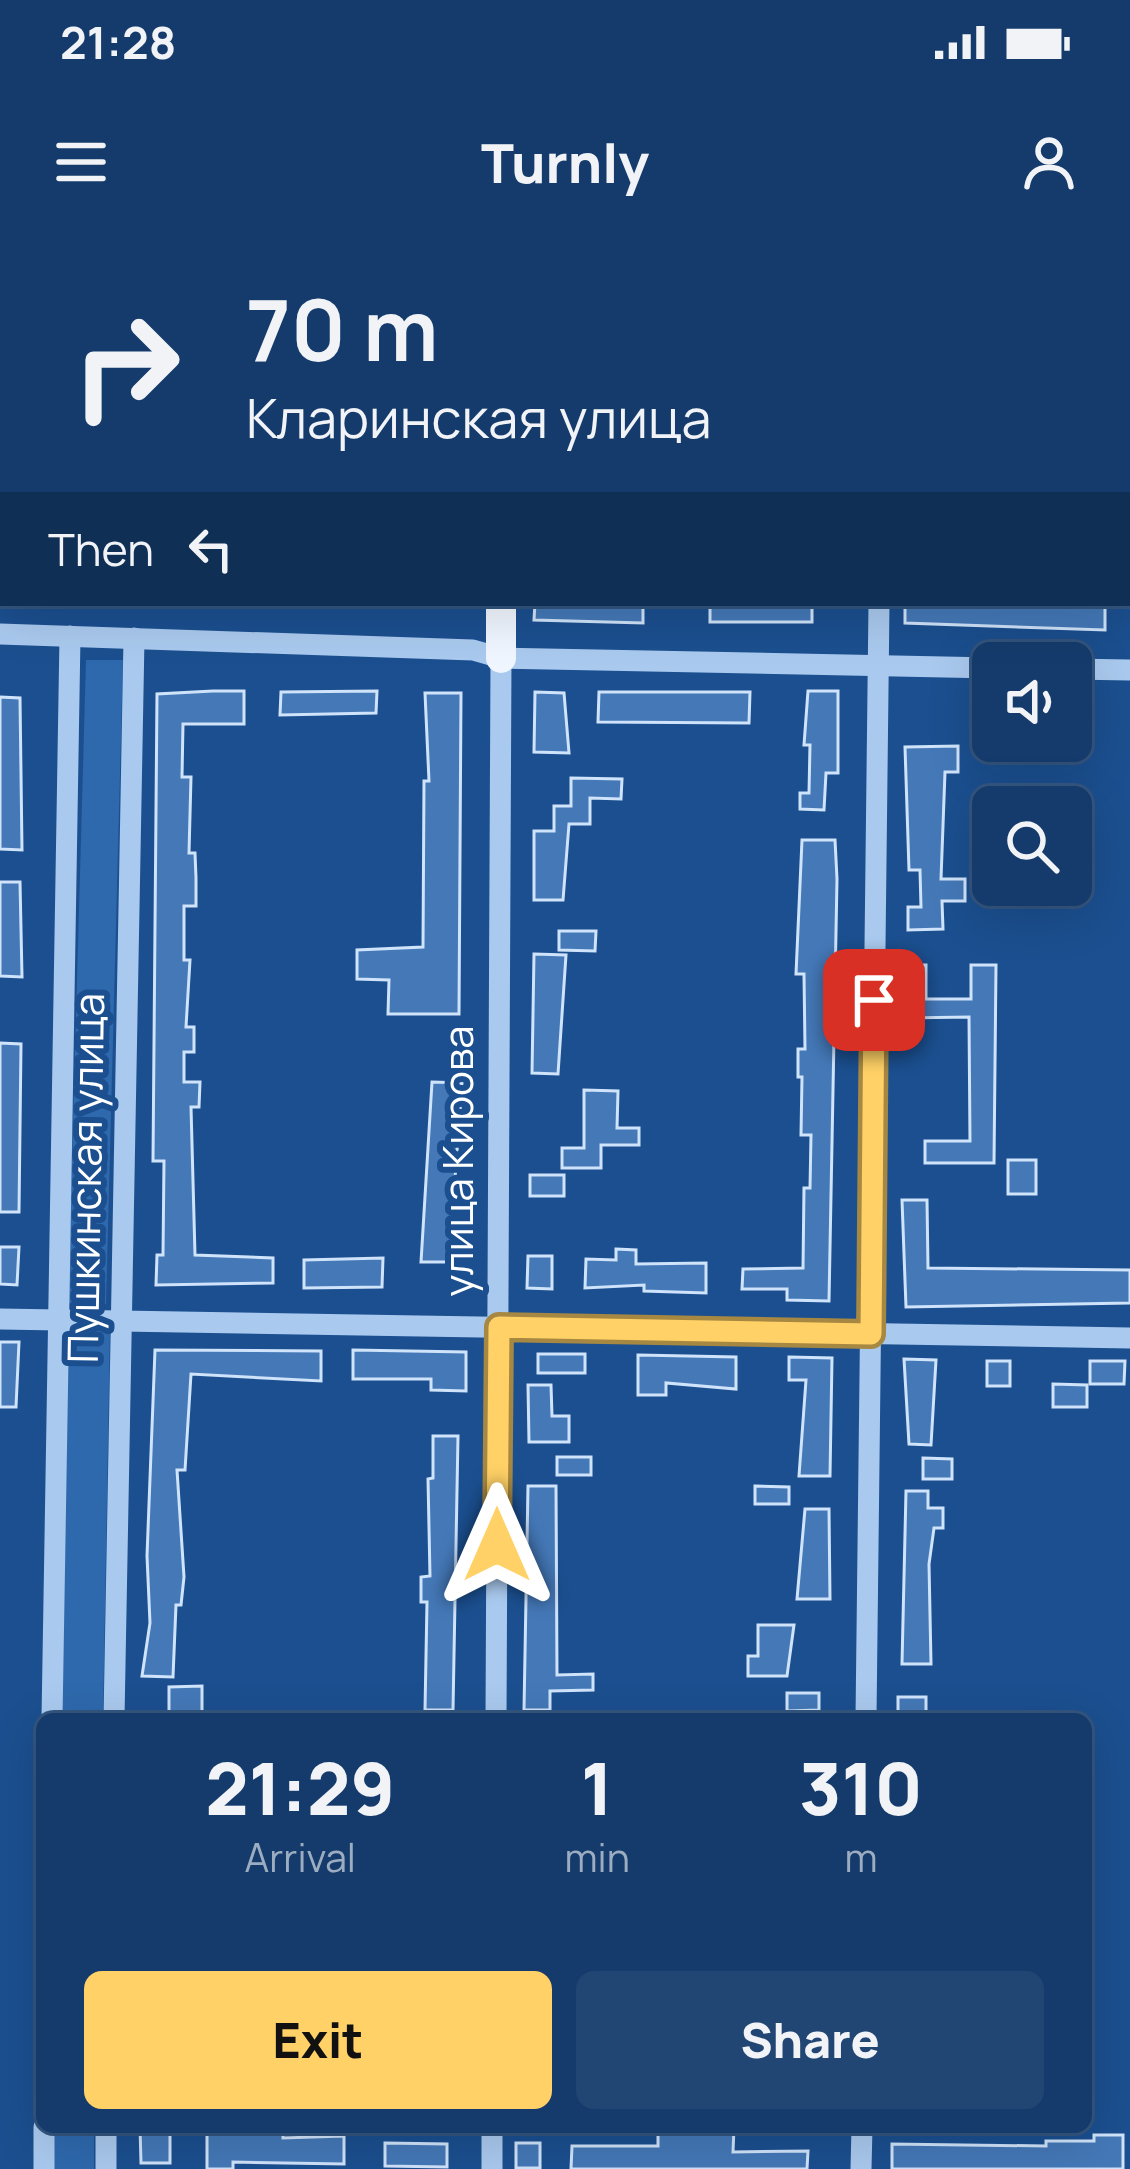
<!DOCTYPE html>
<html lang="en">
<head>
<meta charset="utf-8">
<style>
	:root { --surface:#143b6b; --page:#214673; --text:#f1f3f6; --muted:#9dadc1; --line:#33557e; --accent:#ffd166 }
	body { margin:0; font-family:Manrope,sans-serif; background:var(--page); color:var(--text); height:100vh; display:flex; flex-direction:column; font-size:45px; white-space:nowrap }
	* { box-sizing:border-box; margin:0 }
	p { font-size:39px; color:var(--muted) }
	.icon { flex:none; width:66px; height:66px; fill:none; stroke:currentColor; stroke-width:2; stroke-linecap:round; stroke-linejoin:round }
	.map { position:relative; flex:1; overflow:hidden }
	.side { position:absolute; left:36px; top:1473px; width:1056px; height:420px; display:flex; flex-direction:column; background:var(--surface); border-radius:18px; box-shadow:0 12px 48px #0002,0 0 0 3px var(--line) }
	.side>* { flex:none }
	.hud { position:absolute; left:0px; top:0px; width:1131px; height:366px; box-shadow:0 12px 48px #0002,0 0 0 3px var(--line); background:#143b6b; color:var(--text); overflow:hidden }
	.buttons { position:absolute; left:972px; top:402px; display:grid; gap:24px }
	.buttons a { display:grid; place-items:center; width:120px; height:120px; border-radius:18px; background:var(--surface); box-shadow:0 12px 48px #0002,0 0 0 3px var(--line); font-size:60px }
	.pin { position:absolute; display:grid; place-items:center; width:102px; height:102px; color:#fff; margin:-51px; border-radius:24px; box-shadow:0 6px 18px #0006 }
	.me { position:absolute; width:132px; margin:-66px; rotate:0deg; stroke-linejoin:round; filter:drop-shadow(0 0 9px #0008) }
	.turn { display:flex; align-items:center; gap:42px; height:252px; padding:0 48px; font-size:54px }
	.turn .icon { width:156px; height:156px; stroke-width:2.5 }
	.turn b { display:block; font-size:84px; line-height:102px }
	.then { display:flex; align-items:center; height:114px; padding:0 48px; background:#0003; gap:24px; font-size:45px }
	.eta { display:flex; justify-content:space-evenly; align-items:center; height:204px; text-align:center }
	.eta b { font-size:72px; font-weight:800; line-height:84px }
	.primary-button { display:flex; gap:24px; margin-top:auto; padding:24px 48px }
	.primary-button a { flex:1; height:138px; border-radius:18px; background:var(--accent); color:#111; font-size:48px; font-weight:800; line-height:138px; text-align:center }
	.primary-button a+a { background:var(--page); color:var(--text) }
	.status { display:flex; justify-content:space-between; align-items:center; height:84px; padding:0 60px; background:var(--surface); direction:ltr }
	.status svg { height:33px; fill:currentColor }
	header { display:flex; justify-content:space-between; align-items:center; height:156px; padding:0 48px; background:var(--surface); font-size:54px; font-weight:800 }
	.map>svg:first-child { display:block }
	.green { fill:#2e69ad }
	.building { fill:#4478b7; stroke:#cfe3fa; stroke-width:3 }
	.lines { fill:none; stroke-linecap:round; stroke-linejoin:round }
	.minor { stroke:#a9c9ee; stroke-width:21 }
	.major { stroke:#f0f6ff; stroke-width:30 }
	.route-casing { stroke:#a68842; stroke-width:30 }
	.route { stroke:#ffd166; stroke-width:21 }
	.labels { text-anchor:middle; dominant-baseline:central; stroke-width:12; stroke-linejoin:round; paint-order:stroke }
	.street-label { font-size:42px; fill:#fff; stroke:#1b4f8f }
</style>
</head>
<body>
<div class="status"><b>21:28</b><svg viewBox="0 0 49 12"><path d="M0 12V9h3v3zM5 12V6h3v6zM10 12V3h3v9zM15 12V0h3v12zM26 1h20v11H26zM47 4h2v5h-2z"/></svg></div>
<header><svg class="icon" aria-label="menu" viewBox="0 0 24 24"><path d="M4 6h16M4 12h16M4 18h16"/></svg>Turnly<svg class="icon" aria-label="person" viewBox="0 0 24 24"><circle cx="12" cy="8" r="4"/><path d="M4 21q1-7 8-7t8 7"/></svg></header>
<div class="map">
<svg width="1130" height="1929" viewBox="0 0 1130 1929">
	<rect width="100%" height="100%" fill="#1b4f8f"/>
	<g class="green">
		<polygon points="86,420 123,420 106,1064 68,1063"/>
		<polygon points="110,1088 103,1479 61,1479 68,1090"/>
		<rect x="53" y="1887" width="41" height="42"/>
	</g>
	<g class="building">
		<polygon points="535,363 643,363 643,383 534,380"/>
		<rect x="710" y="363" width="102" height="19"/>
		<polygon points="905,363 1105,364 1105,390 905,383"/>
		<polygon points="213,451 244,451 244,484 183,484 182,537 191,537 189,613 195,613 196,638 196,666 184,666 184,720 190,720 186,787 194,787 194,812 184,812 184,842 200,842 199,867 191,867 195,1015 273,1018 273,1043 156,1045 157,1015 163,1015 164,921 153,921 157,454"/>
		<polygon points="377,451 376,473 280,475 281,452"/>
		<polygon points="808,451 838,451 838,533 826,533 824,570 800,569 800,553 809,553 810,505 804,505"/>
		<polygon points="535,452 564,453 569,513 534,512"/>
		<polygon points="599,452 750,452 749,483 598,482"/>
		<polygon points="425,453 461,453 459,774 388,774 389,740 357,739 357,710 423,707 424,541 429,541"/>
		<polygon points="1071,453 1086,453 1087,483 1071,483"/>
		<polygon points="0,457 20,458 22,610 0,609"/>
		<polygon points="958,506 958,532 945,532 941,639 965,639 965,661 942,661 943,689 908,690 908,667 921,667 920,630 909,630 905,507"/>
		<polygon points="571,538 622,539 621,559 590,558 590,584 569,584 563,660 534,660 534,591 554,591 554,566 571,566"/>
		<polygon points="802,600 835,600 837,639 829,1061 787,1060 787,1049 742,1049 743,1029 803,1028 804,948 810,948 811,895 801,895 802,837 798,837 798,809 805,809 804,734 796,734"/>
		<polygon points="0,642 20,642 22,737 0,736"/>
		<polygon points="559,691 596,691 595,711 559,710"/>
		<polygon points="534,714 566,715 558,834 532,833"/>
		<polygon points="904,725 926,725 926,759 971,759 971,725 996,725 994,923 925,923 925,901 970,901 969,777 904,778"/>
		<polygon points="0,803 21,804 19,972 0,972"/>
		<polygon points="432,842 462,843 455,939 460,1022 421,1022"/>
		<polygon points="584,850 618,851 617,888 639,888 639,905 601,905 601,928 562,928 562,908 584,908"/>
		<rect x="1008" y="920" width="28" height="34"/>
		<rect x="530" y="935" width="34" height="21"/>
		<polygon points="902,960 927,960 928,1028 1130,1030 1130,1063 906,1067"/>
		<polygon points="0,1007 19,1007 17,1045 0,1044"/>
		<polygon points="616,1009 636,1010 636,1024 706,1023 706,1053 644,1051 644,1045 585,1048 586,1019 616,1020"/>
		<polygon points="528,1016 552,1016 552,1049 527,1048"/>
		<polygon points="383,1018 382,1047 304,1048 304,1020"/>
		<polygon points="0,1102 19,1102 16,1167 0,1167"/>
		<polygon points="155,1110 321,1111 321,1141 191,1134 185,1230 177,1230 184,1337 181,1365 176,1365 173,1437 142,1436 150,1383 147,1316"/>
		<polygon points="353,1110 466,1112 466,1151 431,1150 431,1139 353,1139"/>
		<rect x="538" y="1114" width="47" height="19"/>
		<polygon points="638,1115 736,1117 736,1149 666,1143 666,1155 638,1155"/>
		<polygon points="789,1117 832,1118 830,1236 799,1236 806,1140 789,1140"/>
		<polygon points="904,1119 936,1120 931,1205 909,1204"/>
		<rect x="987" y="1121" width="23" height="25"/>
		<polygon points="1090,1121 1125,1121 1124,1144 1090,1144"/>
		<polygon points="1053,1144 1087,1145 1087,1167 1053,1167"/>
		<polygon points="528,1145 551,1145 552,1176 569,1176 569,1202 529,1202"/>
		<polygon points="433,1196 458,1196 453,1470 425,1470 427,1362 421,1362 421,1337 430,1336 428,1239 433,1238"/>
		<rect x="557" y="1217" width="34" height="18"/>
		<polygon points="923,1218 952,1219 952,1239 923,1239"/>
		<polygon points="528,1246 556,1246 557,1435 593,1434 593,1450 550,1451 550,1470 524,1470"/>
		<polygon points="755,1246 789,1247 789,1264 755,1264"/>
		<polygon points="906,1251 928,1251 928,1268 943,1268 943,1288 934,1288 929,1324 931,1424 902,1424"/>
		<polygon points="805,1269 829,1269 830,1359 797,1359"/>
		<polygon points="758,1385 794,1385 787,1436 748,1436 748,1416 758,1416"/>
		<polygon points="202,1446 202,1479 169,1479 169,1447"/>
		<polygon points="787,1453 819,1453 819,1470 787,1471"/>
		<rect x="898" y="1457" width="28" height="17"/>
		<polygon points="140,1887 170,1887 170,1923 141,1923"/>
		<polygon points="207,1887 283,1890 283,1898 344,1896 344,1924 233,1922 233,1929 207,1929"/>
		<polygon points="658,1887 734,1887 733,1912 808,1911 807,1929 571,1929 572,1906 658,1906"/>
		<polygon points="1094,1895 1123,1895 1123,1929 892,1929 892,1904 1046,1906 1046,1901 1094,1901"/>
		<polygon points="385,1903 447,1904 447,1927 385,1926"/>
		<rect x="516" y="1903" width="24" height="25"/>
	</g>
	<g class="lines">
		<g class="minor">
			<polyline points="886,3 886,0"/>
			<polyline points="1128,125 1130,125"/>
			<polyline points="0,394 473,410 501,418 993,428"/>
			<polyline points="1071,429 1130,430"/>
			<polyline points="0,1079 1130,1098"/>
			<polyline points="52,1479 70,396"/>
			<polyline points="114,1479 134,398"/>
			<polyline points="496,1479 501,418"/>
			<polyline points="866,1479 879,363"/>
			<polyline points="44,1929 44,1887"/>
			<polyline points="106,1929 106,1887"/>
			<polyline points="492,1929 492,1887"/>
			<polyline points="861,1929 862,1887"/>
		</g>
		<g class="major">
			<polyline points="500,3 500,0"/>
			<polyline points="501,363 501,418"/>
		</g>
	</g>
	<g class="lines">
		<g class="route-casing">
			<polyline id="route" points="497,1305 499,1087 871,1094 874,760"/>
		</g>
		<use href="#route" class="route"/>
	</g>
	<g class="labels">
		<g class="street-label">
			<text transform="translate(457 921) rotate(-90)">улица Кирова</text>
			<text transform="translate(85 938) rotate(-89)">Пушкинская улица</text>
		</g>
	</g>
</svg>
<div class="buttons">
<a><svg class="icon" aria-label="sound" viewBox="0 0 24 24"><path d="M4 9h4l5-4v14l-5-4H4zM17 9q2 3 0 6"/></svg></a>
<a><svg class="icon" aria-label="search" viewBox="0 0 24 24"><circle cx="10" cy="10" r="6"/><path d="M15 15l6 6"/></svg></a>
</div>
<div class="pin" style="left:874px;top:760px;background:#d93025"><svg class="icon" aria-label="arrive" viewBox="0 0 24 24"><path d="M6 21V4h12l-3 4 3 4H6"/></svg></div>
<svg class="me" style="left:497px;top:1305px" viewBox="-20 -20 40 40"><path d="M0-17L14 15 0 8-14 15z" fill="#ffd166" stroke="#fff" stroke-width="4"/></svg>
<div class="hud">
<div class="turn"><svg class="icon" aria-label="right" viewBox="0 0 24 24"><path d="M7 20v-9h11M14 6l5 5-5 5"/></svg><div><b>70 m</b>Кларинская улица</div></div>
<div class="then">Then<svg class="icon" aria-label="left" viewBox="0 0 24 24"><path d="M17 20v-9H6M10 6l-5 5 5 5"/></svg></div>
</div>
<section class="side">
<div class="eta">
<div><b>21:29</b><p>Arrival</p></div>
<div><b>1</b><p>min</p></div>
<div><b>310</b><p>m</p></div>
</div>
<div class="primary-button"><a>Exit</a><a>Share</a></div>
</section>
</div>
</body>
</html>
